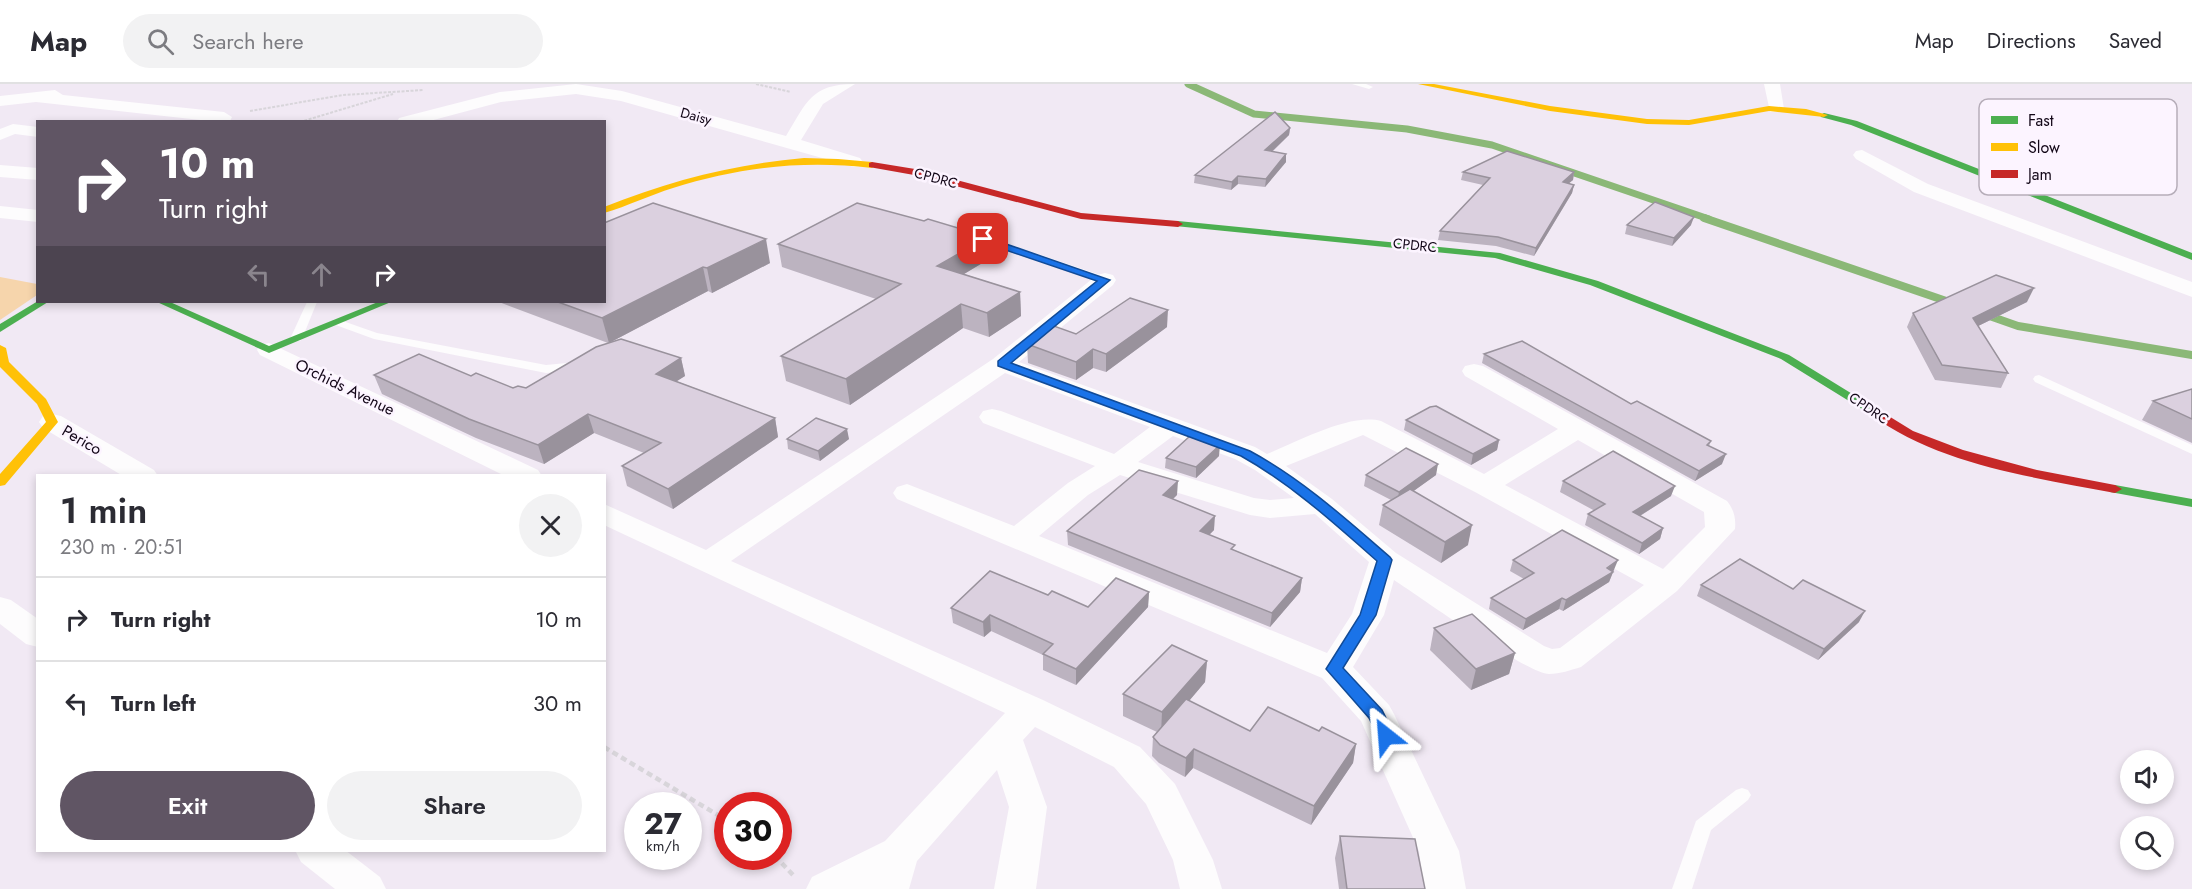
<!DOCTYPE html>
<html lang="en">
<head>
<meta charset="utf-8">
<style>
	:root { --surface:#fff; --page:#f2f2f3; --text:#2b2b33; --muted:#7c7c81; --line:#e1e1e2; --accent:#605564 }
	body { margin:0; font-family:Jost,sans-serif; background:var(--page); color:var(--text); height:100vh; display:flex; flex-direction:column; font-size:22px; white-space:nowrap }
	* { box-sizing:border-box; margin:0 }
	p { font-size:20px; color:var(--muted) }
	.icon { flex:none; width:33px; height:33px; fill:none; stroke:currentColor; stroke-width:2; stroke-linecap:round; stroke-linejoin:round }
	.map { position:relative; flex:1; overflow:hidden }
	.panel { position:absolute; left:36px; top:390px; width:570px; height:378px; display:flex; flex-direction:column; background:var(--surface); border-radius:0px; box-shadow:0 3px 9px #0003 }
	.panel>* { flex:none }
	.banner { position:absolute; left:36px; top:36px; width:570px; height:183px; border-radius:0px; box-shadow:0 3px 9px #0003; background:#605564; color:#fff; overflow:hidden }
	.fabs { position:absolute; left:2120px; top:666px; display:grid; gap:12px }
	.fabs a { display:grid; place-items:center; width:54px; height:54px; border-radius:50%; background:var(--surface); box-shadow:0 3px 9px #0003; font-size:30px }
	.speed { position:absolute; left:624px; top:708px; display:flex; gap:12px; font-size:30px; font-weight:700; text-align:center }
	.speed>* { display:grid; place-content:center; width:78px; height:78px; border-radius:50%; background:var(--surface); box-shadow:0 3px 9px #0003; line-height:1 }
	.speed small { font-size:15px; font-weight:400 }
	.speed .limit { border:9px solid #d22; background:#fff; color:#111 }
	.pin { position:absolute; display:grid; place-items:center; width:51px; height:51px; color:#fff; margin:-26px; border-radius:12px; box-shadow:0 3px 9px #0006 }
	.me { position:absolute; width:66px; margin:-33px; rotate:332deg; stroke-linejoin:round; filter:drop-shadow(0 0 4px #0008) }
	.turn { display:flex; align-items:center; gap:21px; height:126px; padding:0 24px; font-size:27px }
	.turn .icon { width:78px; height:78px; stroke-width:2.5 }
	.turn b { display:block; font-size:42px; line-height:51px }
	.lanes { display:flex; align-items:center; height:57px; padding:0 24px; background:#0003; justify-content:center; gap:30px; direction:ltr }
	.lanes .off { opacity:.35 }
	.round { display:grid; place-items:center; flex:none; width:63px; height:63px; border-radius:32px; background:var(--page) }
	.headline { display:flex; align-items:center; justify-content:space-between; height:102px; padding:0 24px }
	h1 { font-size:36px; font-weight:600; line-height:45px }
	.button { display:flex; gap:12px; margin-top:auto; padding:12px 24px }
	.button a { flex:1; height:69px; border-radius:36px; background:var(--accent); color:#fff; font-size:24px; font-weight:600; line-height:69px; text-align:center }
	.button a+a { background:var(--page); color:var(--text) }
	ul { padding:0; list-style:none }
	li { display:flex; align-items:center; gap:18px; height:84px; padding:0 24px; border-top:2px solid var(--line) }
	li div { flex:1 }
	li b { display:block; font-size:22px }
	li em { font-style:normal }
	header { display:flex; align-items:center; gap:36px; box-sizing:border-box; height:84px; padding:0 30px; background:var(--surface); border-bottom:2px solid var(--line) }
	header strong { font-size:28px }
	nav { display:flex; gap:33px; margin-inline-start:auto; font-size:21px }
	.search { width:420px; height:54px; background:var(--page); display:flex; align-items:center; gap:15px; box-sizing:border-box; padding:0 21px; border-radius:33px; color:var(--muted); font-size:22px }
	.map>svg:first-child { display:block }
	.green { fill:#f6d5ac }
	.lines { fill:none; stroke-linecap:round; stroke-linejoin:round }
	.stream-far1 { stroke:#8bb877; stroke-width:7 }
	.stream { stroke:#8bb877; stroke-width:8 }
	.path-far1 { stroke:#d8d5da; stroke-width:2; stroke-dasharray:3 1.5; stroke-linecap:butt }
	.path { stroke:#d8d5da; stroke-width:4.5; stroke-dasharray:6 4; stroke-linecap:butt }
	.lane { fill:#fdfcfd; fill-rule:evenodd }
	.street { fill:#fdfcfd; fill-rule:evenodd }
	.fast { fill:#4caf50; fill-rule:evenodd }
	.slow { fill:#ffc107; fill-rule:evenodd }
	.jam { fill:#c62828; fill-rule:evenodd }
	.wall { fill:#bcb3c0 }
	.shaded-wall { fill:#99929c }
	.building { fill:#dbd0df; stroke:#99929c; stroke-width:1.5 }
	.route { fill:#1a73e8; stroke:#114b97; stroke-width:1.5 }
	.labels { text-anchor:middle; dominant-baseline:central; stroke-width:5; stroke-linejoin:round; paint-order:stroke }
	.far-street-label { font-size:14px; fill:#120617; stroke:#fcf4ff }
	.street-label { font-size:16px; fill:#120617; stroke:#fcf4ff }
	.key { fill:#fcf4ff; stroke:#b6adb9; stroke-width:1.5 }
	.key-label { font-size:16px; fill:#120617 }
</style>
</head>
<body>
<header>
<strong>Map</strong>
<div class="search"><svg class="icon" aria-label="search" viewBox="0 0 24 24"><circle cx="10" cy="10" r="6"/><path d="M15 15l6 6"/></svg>Search here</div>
<nav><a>Map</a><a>Directions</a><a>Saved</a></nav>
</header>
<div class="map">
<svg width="2192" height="805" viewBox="0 0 2192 805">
	<rect width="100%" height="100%" fill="#f1e9f4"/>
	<polygon class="green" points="0,193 37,200 37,211 0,236"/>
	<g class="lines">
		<polyline class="stream-far1" points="1188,0 1254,30 1407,45 1492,61 1709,135"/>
		<g class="stream">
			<polyline points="1704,134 1955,220"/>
			<polyline points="1981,229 2018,242 2192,271"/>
		</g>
		<g class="path-far1">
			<polyline points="756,0 791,8"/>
			<polyline points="250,27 343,11 424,6"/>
			<polyline points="300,38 393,10"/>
		</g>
		<g class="path">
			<polyline points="604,663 728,737"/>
			<polyline points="775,772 793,791"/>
		</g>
		<g class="lane">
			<polygon points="1352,0 1366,0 1373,3 1369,5"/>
			<polygon points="973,148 1109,194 1110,196 1105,199 1101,198 970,153 970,149"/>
			<polygon points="307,218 317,218 302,255 300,257 292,257 290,255"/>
			<polygon points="337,235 377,249 546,281 577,278 583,282 577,286 546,289 374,255 333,240 333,236"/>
			<polygon points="2039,291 2192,361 2192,370 2035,298 2033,295 2035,292"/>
			<polygon points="1742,704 1748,706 1751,711 1748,716 1711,746 1692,805 1672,805 1696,737 1736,706"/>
		</g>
		<g class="street">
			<path d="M576 0 622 7 786 52C807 18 811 0 855 0L823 20 801 56 860 74 863 78 860 82 854 83 621 17 576 10 501 18 426 38H397L399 34 500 8Z"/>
			<polygon points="1764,0 1780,0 1784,25 1782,28 1770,28"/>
			<polygon points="55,6 63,11 224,28 232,33 230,37 219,38 36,18 0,22 0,12"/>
			<polygon points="13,40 38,43 38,53 15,50 0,56 0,45"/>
			<polygon points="1862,66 1928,100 2192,198 2192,213 1914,108 1856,75 1853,71 1856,67"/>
			<polygon points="0,81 38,84 38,96 0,93"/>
			<polygon points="0,122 38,126 38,138 0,134"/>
			<path d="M1105 189 1113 191 1116 196 1113 201 1019 278 1255 363 1267 370C1298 358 1349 329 1381 337L1484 390 1558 345 1465 292 1462 287 1465 282 1474 280 1483 282 1727 417C1734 426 1736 434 1735 445L1677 507 1581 583C1571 586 1560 590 1549 590 1526 589 1420 513 1394 496L1384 531 1353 583 1389 621 1394 630 1459 767 1466 805H1424L1419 767 1361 637 1322 594 897 415 893 409 897 403 907 400 1014 442 1068 399 1095 382 983 339 979 333 983 327 992 325 1001 327 1114 370 1150 343 1005 289 731 477 1043 616 1140 663 1175 700 1213 776 1222 805H1180L1173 776 1146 720 1114 683 1035 643 1023 656 1047 723 1036 805H994L1009 723 997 686 917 777 909 805H806L812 793 885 757 1005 629 604 441V420L706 466 993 275 1097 191ZM1363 351 1475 408 1644 501 1560 564 1552 565 1544 562 1396 469 1332 415 1286 382ZM1173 352 1235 375 1255 386 1294 414 1270 416 1254 414 1138 378ZM1578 356 1704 428 1705 443 1663 485 1505 401ZM1120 391 1250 431 1270 434 1315 430 1369 478 1352 530 1327 569 1039 452 1088 411Z"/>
			<polygon points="269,259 538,386 542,392 505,392 260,271 257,266 260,261"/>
			<polygon points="52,330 61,332 154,386 158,392 123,392 43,344 39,338 43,332"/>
			<polygon points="0,513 11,516 38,535 38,563 26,560 0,540"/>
			<polygon points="295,766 345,766 380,793 386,805 335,805 301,778"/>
		</g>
		<g class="fast">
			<polygon points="1824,29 1857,37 2192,169 2192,176 1851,41 1821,33 1820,31"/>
			<polygon points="1178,137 1500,169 1598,197 1789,271 1880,327 1878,330 1870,330 1781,275 1590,201 1495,174 1175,142 1175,138"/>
			<polygon points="38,217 48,218 0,248 0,240"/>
			<polygon points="157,218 170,218 269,262 378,218 391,218 269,269"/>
			<polygon points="2115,401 2192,415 2192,423 2110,408 2108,405 2110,402"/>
		</g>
		<g class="slow">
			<polygon points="1418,0 1434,0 1550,22 1647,35 1689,36 1769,22 1806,25 1828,31 1824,33 1769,27 1689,41 1647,40 1550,27"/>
			<path d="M804 74 838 75 872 78 876 81 872 84C804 76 739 83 673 104 650 111 628 122 604 129V123C669 97 734 80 804 74Z"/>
			<polygon points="0,261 6,264 9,278 46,315 58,338 5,401 0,402 0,390 46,338 37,320 0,283"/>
		</g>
		<g class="jam">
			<polygon points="872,78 915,85 1081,129 1178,137 1183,140 1178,143 1081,135 914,91 869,83 869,79"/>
			<path d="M1874 323 1913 347 1963 366 2037 386 2115 401 2122 405 2115 409C2032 393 1939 381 1870 330L1868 327Z"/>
		</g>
	</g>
	<g class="wall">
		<polygon points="1290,44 1289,51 1272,68 1286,78 1265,103 1238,100 1231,106 1194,99 1195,91"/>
		<polygon points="1463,88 1574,88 1573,96 1568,99 1574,101 1572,109 1534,172 1496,162 1438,156 1440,147 1483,101 1461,96"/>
		<polygon points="924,137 988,153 989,175 964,190 1020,208 1021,232 989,253 963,244 850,321 786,297 781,272 876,215 782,183 778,160"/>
		<polygon points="604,139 770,179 712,209 708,207 611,258 681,274 685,292 676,297 775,334 778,353 673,425 627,402 622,382 644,369 594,349 544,380 476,354 382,310 374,291 471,292 513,304 526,304 608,259 499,218 604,218"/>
		<polygon points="1627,141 1691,141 1672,162 1625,150"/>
		<polygon points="2027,218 1978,242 2008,289 2001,304 1935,296 1907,243 1913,229"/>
		<polygon points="1167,243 1106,288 1093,284 1076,296 1028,279 1027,260 1076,250"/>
		<polygon points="1484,270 1631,320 1711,357 1709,362 1722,380 1695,397 1482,279"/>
		<polygon points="2192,305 2192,359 2142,336 2153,317"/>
		<polygon points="1406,336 1499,356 1497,366 1471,381 1404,346"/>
		<polygon points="787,355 849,355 820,377 788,365"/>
		<polygon points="1219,372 1196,394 1165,384 1166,374"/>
		<polygon points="1366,391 1436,391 1413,407 1468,461 1441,479 1379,441 1383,421 1391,416 1364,402"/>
		<polygon points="1563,397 1671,412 1640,432 1663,444 1660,455 1639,470 1585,441 1588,430 1595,427 1560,408"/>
		<polygon points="1177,411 1173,415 1214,446 1209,451 1234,466 1302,494 1300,508 1270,543 1068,461 1067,447"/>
		<polygon points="1513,476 1614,487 1613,488 1609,498 1563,527 1559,525 1523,546 1489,525 1491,514 1524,495 1510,487"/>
		<polygon points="1701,501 1793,505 1859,538 1818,576 1697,512"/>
		<polygon points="1149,508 1148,523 1076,601 1043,586 1043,571 991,547 984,553 953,539 951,524 1048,511 1088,523"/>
		<polygon points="1434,544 1515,569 1509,590 1471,606 1430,566"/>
		<polygon points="1207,577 1205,598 1189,617 1250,647 1319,647 1356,660 1353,679 1311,741 1193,684 1185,693 1159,679 1152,672 1153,653 1157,648 1123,632 1123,610"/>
		<polygon points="1340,752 1425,805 1339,805 1335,774"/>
	</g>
	<g class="shaded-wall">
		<polygon points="1290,44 1289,51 1265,74 1265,66"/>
		<polygon points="1286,70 1286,78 1265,103 1266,95"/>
		<polygon points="1574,88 1573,96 1561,106 1563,98"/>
		<polygon points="1238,92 1238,100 1231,106 1232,98"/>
		<polygon points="1574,101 1572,109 1534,172 1536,164"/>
		<polygon points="1694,133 1691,141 1672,162 1674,154"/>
		<polygon points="988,153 989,175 939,205 937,182"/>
		<polygon points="766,155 770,179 712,209 707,184"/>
		<polygon points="703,183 708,207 609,259 602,234"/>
		<polygon points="2034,204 2027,218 1966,248 1973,234"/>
		<polygon points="1020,208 1021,232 989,253 987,229"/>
		<polygon points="961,220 963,244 850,321 846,295"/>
		<polygon points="1168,226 1167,243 1106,288 1106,270"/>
		<polygon points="1093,265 1093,284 1076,296 1076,278"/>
		<polygon points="681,274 685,292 660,308 656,290"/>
		<polygon points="588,330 594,349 544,380 538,361"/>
		<polygon points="775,334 778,353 673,425 668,405"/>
		<polygon points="847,345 849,355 820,377 818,367"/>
		<polygon points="1499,356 1497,366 1471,381 1473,370"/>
		<polygon points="1220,361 1219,372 1196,394 1196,383"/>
		<polygon points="1726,370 1722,380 1695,397 1699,387"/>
		<polygon points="1438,380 1436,391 1397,419 1399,408"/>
		<polygon points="1178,397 1177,411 1162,425 1163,411"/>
		<polygon points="1675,402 1671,412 1630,438 1633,428"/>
		<polygon points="1215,432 1214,446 1199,461 1200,447"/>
		<polygon points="1472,441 1468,461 1441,479 1445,458"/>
		<polygon points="1663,444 1660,455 1639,470 1642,459"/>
		<polygon points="1618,476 1609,498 1563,527 1566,516"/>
		<polygon points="1302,494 1300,508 1270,543 1272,529"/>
		<polygon points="1149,508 1148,523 1076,601 1076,585"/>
		<polygon points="1562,514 1559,525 1523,546 1526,535"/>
		<polygon points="1865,527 1859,538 1818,576 1824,565"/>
		<polygon points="990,531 991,547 984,553 983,538"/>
		<polygon points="1515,569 1509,590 1471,606 1476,585"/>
		<polygon points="1207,577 1205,598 1161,650 1162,628"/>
		<polygon points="1356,660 1353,679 1311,741 1314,722"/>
		<polygon points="1194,665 1193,684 1185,693 1186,674"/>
	</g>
	<g class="building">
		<polygon points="1275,28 1290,44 1265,66 1286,70 1266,95 1238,92 1232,98 1195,91"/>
		<polygon points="1507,67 1574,88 1563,98 1574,101 1536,164 1498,153 1440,147 1490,94 1463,88"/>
		<polygon points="1655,118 1694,133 1674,154 1627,141"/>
		<polygon points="653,119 766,155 707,184 703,183 602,234 558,218 604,218 604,139"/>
		<polygon points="857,119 924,137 928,135 988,153 937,182 1020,208 987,229 961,220 846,295 781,272 901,200 778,160"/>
		<polygon points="1996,191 2034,204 1973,234 2008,289 1942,281 1913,229"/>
		<polygon points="1130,214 1168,226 1106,270 1093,265 1076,278 1027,260 1054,242 1076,250"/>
		<polygon points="621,255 681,274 656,290 775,334 668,405 622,382 661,359 588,330 538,361 469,335 374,291 419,270 471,292 476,289 513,304 518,302 526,304 596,263"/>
		<polygon points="1522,257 1631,320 1637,317 1711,357 1707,361 1726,370 1699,387 1484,270"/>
		<polygon points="2192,305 2192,335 2153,317"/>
		<polygon points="1436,322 1499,356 1473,370 1406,336 1430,323"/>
		<polygon points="816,334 847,345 818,367 787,355"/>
		<polygon points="1191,351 1220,361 1196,383 1166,374"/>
		<polygon points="1406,364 1438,380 1399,408 1366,391"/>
		<polygon points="1613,367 1675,402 1633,428 1663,444 1642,459 1588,430 1605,420 1563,397"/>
		<polygon points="1139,386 1178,397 1163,411 1215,432 1200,447 1235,461 1231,465 1302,494 1272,529 1067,447"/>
		<polygon points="1410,405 1472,441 1445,458 1383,421"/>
		<polygon points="1562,446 1618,476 1607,484 1613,488 1566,516 1562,514 1526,535 1491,514 1534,489 1513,476"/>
		<polygon points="1740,475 1793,505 1803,496 1865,527 1824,565 1701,501"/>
		<polygon points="990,487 1048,511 1052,507 1088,523 1116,494 1149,508 1076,585 1043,570 1053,560 990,531 983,538 951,524"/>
		<polygon points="1472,530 1515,569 1476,585 1434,544"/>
		<polygon points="1172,561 1207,577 1162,628 1123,610"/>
		<polygon points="1186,615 1250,647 1268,623 1319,647 1322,643 1356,660 1314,722 1194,665 1186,674 1160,661 1153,653"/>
		<polygon points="1340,752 1415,755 1425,805 1347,805"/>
	</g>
	<path class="route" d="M979 153H986L1110 196 1011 279 1250 367C1302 395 1346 435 1390 473L1392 476 1376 531 1343 584 1382 626 1395 652 1392 657 1386 659 1380 657 1369 634 1326 585 1360 531 1377 477C1334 439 1291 400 1241 372L998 282V277L1097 197 979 157Z"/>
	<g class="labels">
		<g class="far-street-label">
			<text transform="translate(696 32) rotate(15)">Daisy</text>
			<text transform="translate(936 94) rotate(15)">CPDRC</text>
			<text transform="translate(1415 161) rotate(6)">CPDRC</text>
			<text transform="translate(1869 324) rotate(34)">CPDRC</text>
		</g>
		<g class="street-label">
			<text transform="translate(345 303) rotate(26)">Orchids Avenue</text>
			<text transform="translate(82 356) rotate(30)">Perico</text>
		</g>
	</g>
	<rect x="1979" y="15" width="198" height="96" rx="9" class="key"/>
	<rect x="1991" y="32" width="27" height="8" fill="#4caf50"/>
	<rect x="1991" y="59" width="27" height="8" fill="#ffc107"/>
	<rect x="1991" y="86" width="27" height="8" fill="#c62828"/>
	<g class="key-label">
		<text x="2028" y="42">Fast</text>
		<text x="2028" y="69">Slow</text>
		<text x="2028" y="96">Jam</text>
	</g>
</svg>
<div class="fabs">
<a><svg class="icon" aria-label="sound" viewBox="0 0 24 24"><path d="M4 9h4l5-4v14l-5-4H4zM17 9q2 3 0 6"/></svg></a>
<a><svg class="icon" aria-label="search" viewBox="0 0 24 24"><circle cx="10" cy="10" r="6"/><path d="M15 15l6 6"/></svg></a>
</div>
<div class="speed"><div>27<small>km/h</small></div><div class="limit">30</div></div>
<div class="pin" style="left:983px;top:155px;background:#d93025"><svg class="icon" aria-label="arrive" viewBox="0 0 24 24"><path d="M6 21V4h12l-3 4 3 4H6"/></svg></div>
<svg class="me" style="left:1386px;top:652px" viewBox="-20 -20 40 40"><path d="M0-17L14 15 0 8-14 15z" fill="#1a73e8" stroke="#fff" stroke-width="4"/></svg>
<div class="banner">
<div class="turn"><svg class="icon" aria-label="right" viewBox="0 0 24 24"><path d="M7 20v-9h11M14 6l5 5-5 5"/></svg><div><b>10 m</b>Turn right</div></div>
<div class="lanes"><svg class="icon off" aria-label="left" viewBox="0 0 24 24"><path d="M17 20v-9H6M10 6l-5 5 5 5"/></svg><svg class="icon off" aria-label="ahead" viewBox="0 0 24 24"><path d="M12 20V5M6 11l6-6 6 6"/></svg><svg class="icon" aria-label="right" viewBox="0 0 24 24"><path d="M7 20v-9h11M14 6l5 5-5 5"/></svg></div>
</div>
<section class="panel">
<div class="headline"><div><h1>1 min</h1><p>230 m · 20:51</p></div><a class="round"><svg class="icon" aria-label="close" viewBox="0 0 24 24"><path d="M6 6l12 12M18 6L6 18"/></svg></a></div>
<ul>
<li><svg class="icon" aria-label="right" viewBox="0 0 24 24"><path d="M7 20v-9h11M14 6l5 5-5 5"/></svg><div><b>Turn right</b></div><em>10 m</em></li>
<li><svg class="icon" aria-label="left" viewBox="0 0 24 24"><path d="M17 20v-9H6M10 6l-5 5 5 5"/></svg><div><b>Turn left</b></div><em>30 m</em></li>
</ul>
<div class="button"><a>Exit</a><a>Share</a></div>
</section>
</div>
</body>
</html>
